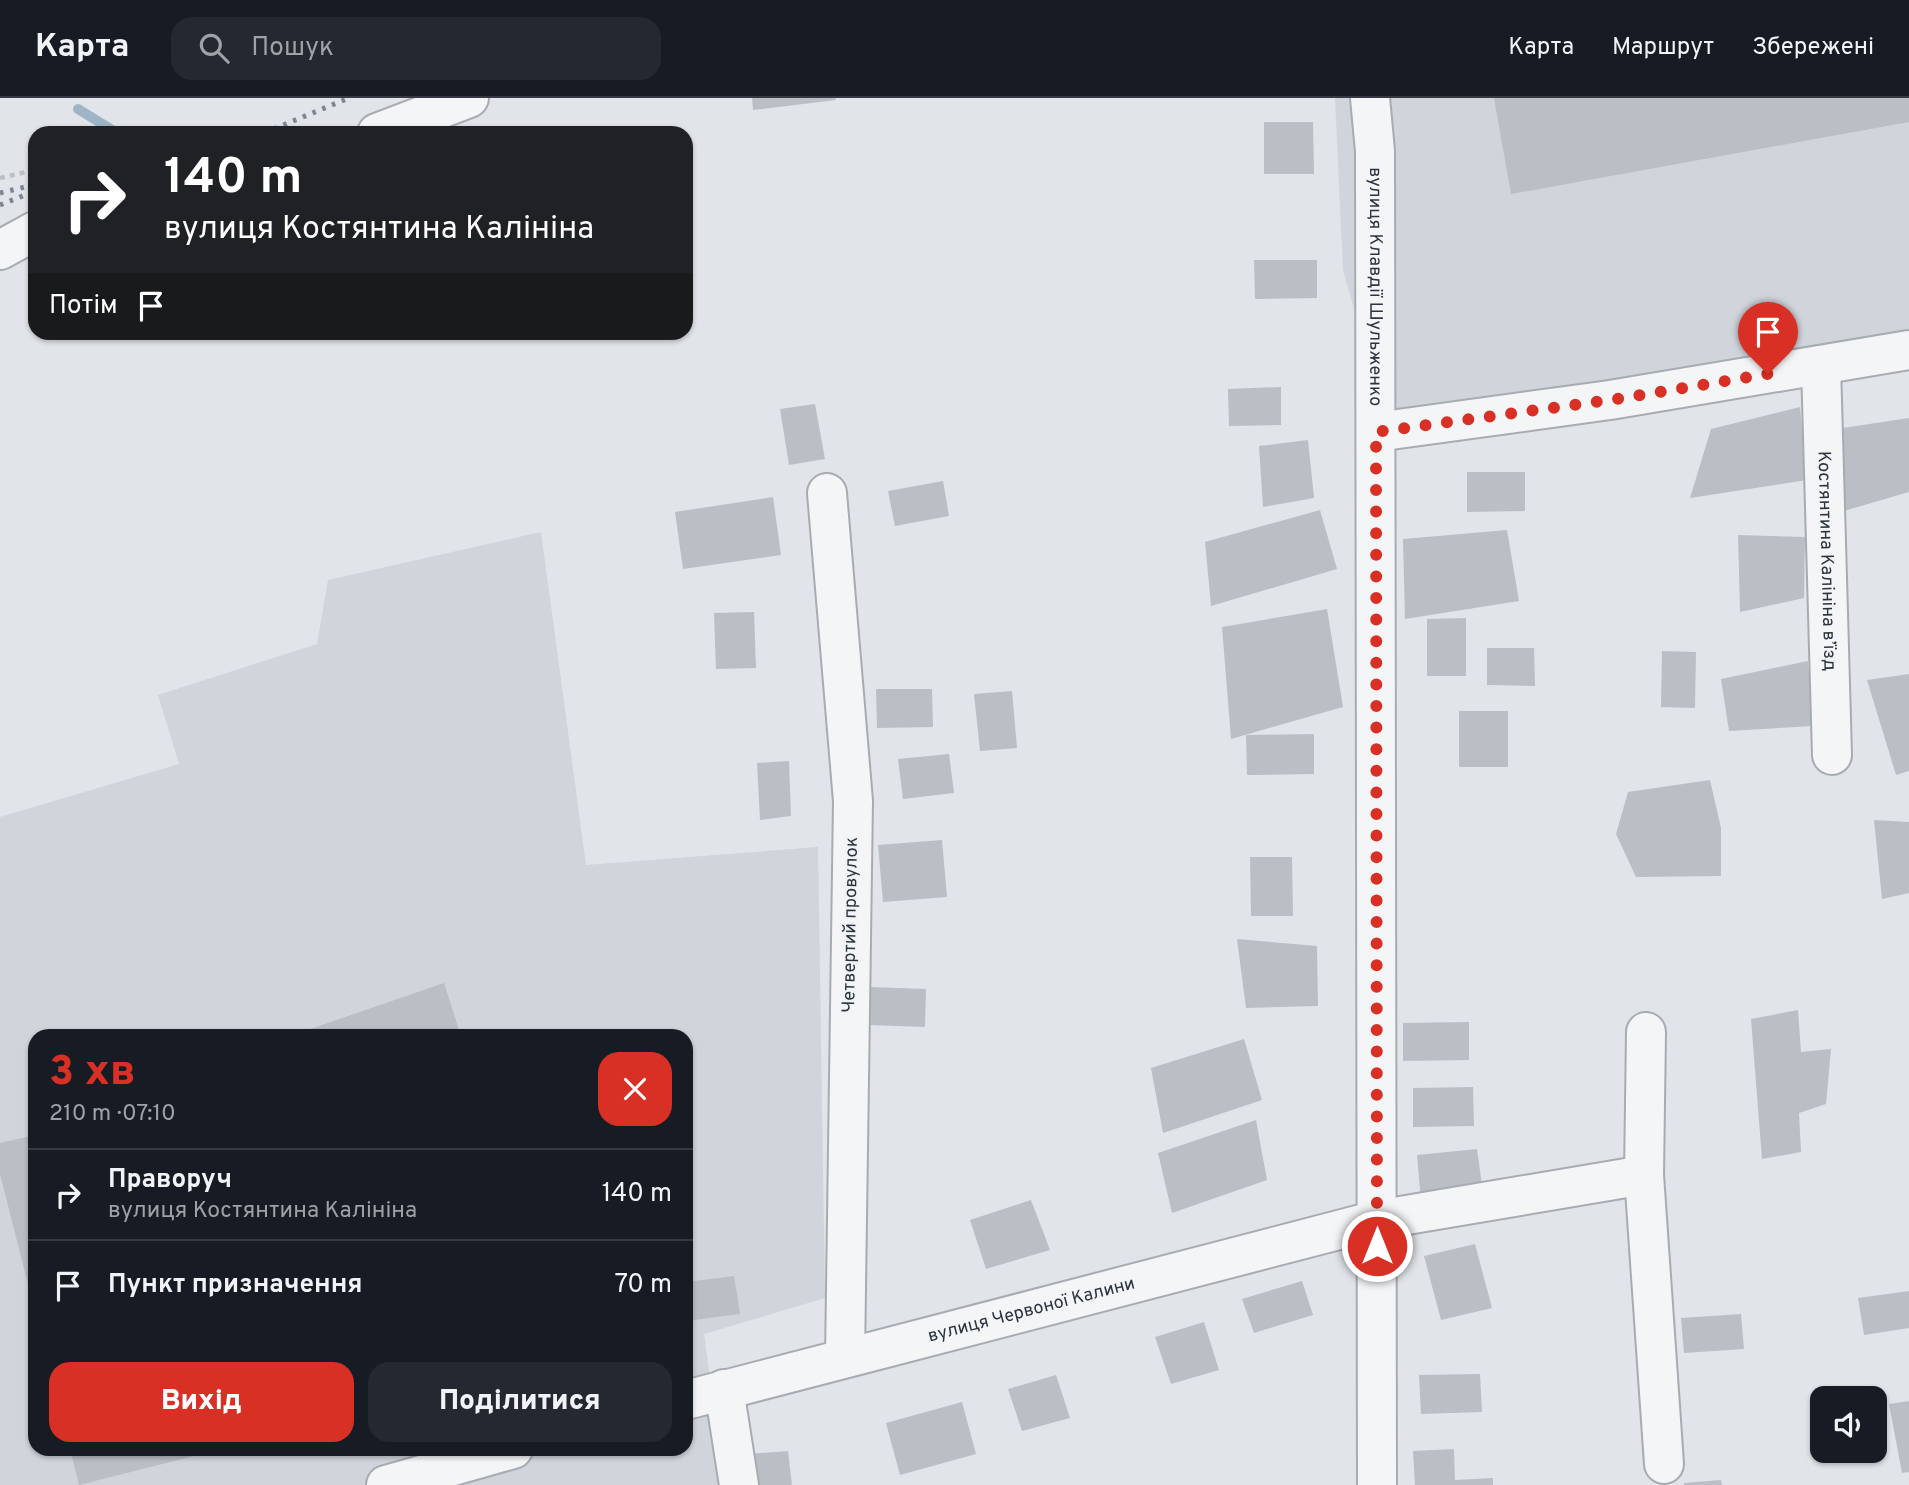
<!DOCTYPE html>
<html lang="uk">
<head>
<meta charset="utf-8">
<style>
	:root { --surface:#171b24; --page:#242831; --text:#f1f3f6; --muted:#9ea1a6; --line:#363941; --accent:#d93025 }
	body { margin:0; font-family:Overpass,sans-serif; background:var(--page); color:var(--text); height:100vh; display:flex; flex-direction:column; font-size:26px; white-space:nowrap }
	* { box-sizing:border-box; margin:0 }
	p { font-size:23px; color:var(--muted) }
	.icon { flex:none; width:38px; height:38px; fill:none; stroke:currentColor; stroke-width:2; stroke-linecap:round; stroke-linejoin:round }
	.map { position:relative; flex:1; overflow:hidden }
	.details { position:absolute; left:28px; top:931px; width:665px; height:427px; display:flex; flex-direction:column; background:var(--surface); border-radius:21px; box-shadow:0 2px 5px #0004 }
	.details>* { flex:none }
	.guide { position:absolute; left:28px; top:28px; width:665px; height:214px; border-radius:21px; box-shadow:0 2px 5px #0004; background:#202124; color:#fff; overflow:hidden }
	.fabs { position:absolute; left:1810px; top:1288px; display:grid; gap:14px }
	.fabs a { display:grid; place-items:center; width:77px; height:77px; border-radius:14px; background:var(--surface); box-shadow:0 2px 5px #0004; font-size:35px }
	.pin { position:absolute; display:grid; place-items:center; width:60px; height:60px; color:#fff; margin:-72px -30px; border-radius:50% 50% 50% 0; rotate:-45deg; box-shadow:0 0 7px #0007 }
	.pin .icon { rotate:45deg }
	.me { position:absolute; width:77px; margin:-38px; rotate:0deg; stroke-linejoin:round; filter:drop-shadow(0 0 5px #0008) }
	.turn { display:flex; align-items:center; gap:24px; height:147px; padding:0 21px; font-size:32px }
	.turn .icon { width:91px; height:91px; stroke-width:2.5 }
	.turn b { display:block; font-size:49px; line-height:60px }
	.then { display:flex; align-items:center; height:66px; padding:0 21px; background:#0003; gap:14px; font-size:26px }
	.round { display:grid; place-items:center; flex:none; width:74px; height:74px; border-radius:21px; background:var(--page) }
	.headline { display:flex; align-items:center; justify-content:space-between; height:119px; padding:0 21px }
	h1 { font-size:42px; font-weight:800; line-height:52px; color:var(--accent) }
	.action { display:flex; gap:14px; margin-top:auto; padding:14px 21px }
	.action a { flex:1; height:80px; border-radius:21px; background:var(--accent); color:#fff; font-size:28px; font-weight:800; line-height:80px; text-align:center }
	.action a+a { background:var(--page); color:var(--text) }
	ul { padding:0; list-style:none }
	li { display:flex; align-items:center; gap:21px; height:91px; padding:0 21px; border-top:2px solid var(--line) }
	li div { flex:1 }
	li b { display:block; font-size:26px }
	li em { font-style:normal }
	header { display:flex; align-items:center; gap:42px; box-sizing:border-box; height:98px; padding:0 35px; background:var(--surface); border-bottom:2px solid var(--line) }
	header strong { font-size:33px }
	nav { display:flex; gap:38px; margin-inline-start:auto; font-size:24px }
	.search { width:490px; height:63px; background:var(--page); display:flex; align-items:center; gap:18px; box-sizing:border-box; padding:0 24px; border-radius:21px; color:var(--muted); font-size:26px }
	.map>svg:first-child { display:block }
	.built { fill:#d0d4db; fill-rule:evenodd }
	.lines { fill:none; stroke-linecap:round; stroke-linejoin:round }
	.stream { stroke:#9fb5c6; stroke-width:10 }
	.building { fill:#b9bfc5 }
	.minor-casing { stroke:#a7acb3; stroke-width:42 }
	.path { stroke:#bcbfc4; stroke-width:4.5; stroke-dasharray:5 5; stroke-linecap:butt }
	.minor { stroke:#f4f5f7; stroke-width:38 }
	.rail { stroke:#7c8691; stroke-width:5; stroke-dasharray:3.5 7; stroke-linecap:butt }
	.route { stroke:#d93025; stroke-width:12; stroke-dasharray:0 21.6 }
	.labels { text-anchor:middle; dominant-baseline:central; stroke-width:5; stroke-linejoin:round; paint-order:stroke }
	.street-label { font-size:18px; fill:#2b3440; stroke:#f1f4f6 }
</style>
</head>
<body>
<header>
<strong>Карта</strong>
<div class="search"><svg class="icon" aria-label="search" viewBox="0 0 24 24"><circle cx="10" cy="10" r="6"/><path d="M15 15l6 6"/></svg>Пошук</div>
<nav><a>Карта</a><a>Маршрут</a><a>Збережені</a></nav>
</header>
<div class="map">
<svg width="1909" height="1387" viewBox="0 0 1909 1387">
	<rect width="100%" height="100%" fill="#e1e5e9"/>
	<g class="built">
		<polygon points="1335,0 1909,0 1909,244 1386,323 1343,172"/>
		<path d="M541 434 586 767 818 749 825 1200 704 1236 724 1387H0V719L179 666 158 597 317 546 328 482ZM35 938H686V1351H35Z"/>
	</g>
	<g class="lines">
		<polyline class="stream" points="78,11 117,35"/>
	</g>
	<g class="building">
		<polygon points="752,0 835,0 836,2 753,12"/>
		<polygon points="1494,0 1909,0 1909,24 1511,96"/>
		<polygon points="1264,24 1313,24 1314,76 1264,76"/>
		<polygon points="1254,162 1317,162 1317,200 1255,201"/>
		<polygon points="1281,289 1281,327 1229,328 1228,291"/>
		<polygon points="815,306 825,361 789,367 780,311"/>
		<polygon points="1800,309 1807,382 1690,400 1711,331"/>
		<polygon points="1909,320 1909,394 1837,415 1823,333"/>
		<polygon points="1308,342 1314,400 1263,409 1259,348"/>
		<polygon points="1467,374 1525,374 1525,413 1467,414"/>
		<polygon points="943,383 949,418 895,428 888,393"/>
		<polygon points="773,399 781,457 683,471 675,414"/>
		<polygon points="1320,412 1337,471 1211,508 1205,444"/>
		<polygon points="1507,432 1519,503 1405,521 1403,441"/>
		<polygon points="1738,437 1805,439 1804,500 1740,514"/>
		<polygon points="1327,511 1343,609 1231,641 1222,529"/>
		<polygon points="754,514 756,570 716,571 714,515"/>
		<polygon points="1466,520 1466,578 1427,578 1427,521"/>
		<polygon points="1487,550 1534,550 1535,588 1487,587"/>
		<polygon points="1662,553 1696,554 1695,610 1661,609"/>
		<polygon points="1808,563 1813,628 1729,633 1721,581"/>
		<polygon points="1909,576 1909,673 1896,677 1867,582"/>
		<polygon points="876,591 932,591 933,629 877,630"/>
		<polygon points="1012,593 1017,650 980,653 974,596"/>
		<rect x="1459" y="613" width="49" height="56"/>
		<polygon points="1314,636 1314,676 1247,677 1246,637"/>
		<polygon points="949,656 954,695 903,701 898,661"/>
		<polygon points="789,663 791,718 760,722 757,665"/>
		<polygon points="1710,682 1721,730 1721,778 1636,779 1616,736 1628,694"/>
		<polygon points="1874,722 1909,724 1909,795 1882,801"/>
		<polygon points="942,742 947,799 883,804 878,747"/>
		<polygon points="1250,759 1292,759 1293,818 1251,818"/>
		<polygon points="1237,841 1317,848 1318,908 1246,910"/>
		<polygon points="444,885 461,938 290,938"/>
		<polygon points="868,889 926,891 925,929 868,927"/>
		<polygon points="1798,912 1801,954 1831,951 1826,1006 1799,1015 1801,1054 1762,1061 1751,921"/>
		<polygon points="1469,924 1469,962 1403,963 1403,925"/>
		<polygon points="1244,941 1262,1002 1163,1035 1151,970"/>
		<polygon points="1473,989 1474,1028 1413,1029 1413,990"/>
		<polygon points="1256,1022 1267,1082 1172,1115 1158,1055"/>
		<polygon points="35,1037 35,1210 34,1210 0,1076 0,1045"/>
		<polygon points="1477,1051 1483,1095 1421,1103 1417,1057"/>
		<polygon points="1031,1102 1050,1152 986,1171 970,1122"/>
		<polygon points="1475,1146 1492,1210 1441,1222 1424,1158"/>
		<polygon points="734,1178 740,1216 686,1223 686,1184"/>
		<polygon points="1302,1183 1313,1217 1254,1235 1242,1201"/>
		<polygon points="1909,1193 1909,1230 1864,1237 1858,1200"/>
		<polygon points="1741,1216 1744,1251 1684,1255 1681,1220"/>
		<polygon points="1204,1224 1219,1272 1171,1286 1155,1239"/>
		<polygon points="1480,1276 1482,1314 1421,1316 1419,1277"/>
		<polygon points="1056,1277 1070,1320 1022,1333 1008,1291"/>
		<polygon points="1909,1303 1909,1374 1902,1375 1889,1306"/>
		<polygon points="962,1304 976,1356 900,1377 886,1325"/>
		<polygon points="70,1351 218,1351 218,1352 79,1387"/>
		<polygon points="1454,1351 1455,1382 1493,1380 1493,1387 1415,1387 1413,1353"/>
		<polygon points="788,1353 792,1387 751,1387 747,1356"/>
		<polygon points="1721,1382 1722,1387 1684,1387 1684,1385"/>
	</g>
	<g class="lines">
		<g class="minor-casing">
			<g id="minor">
				<path id="s1" d="M1370 0 1375 53 1377 1387"/>
				<polyline points="377,35 469,0"/>
				<polyline points="0,152 35,133"/>
				<path id="s2" d="M1821 267 1832 657"/>
				<polyline points="1376,334 1610,302 1909,252"/>
				<polyline points="827,395 853,703 845,1260"/>
				<polyline points="1646,934 1644,1077 1664,1366"/>
				<polyline points="724,1291 739,1387"/>
				<path id="s3" d="M686 1302 1377 1122 1644 1077"/>
				<polyline points="386,1387 513,1351"/>
			</g>
		</g>
		<polyline class="path" points="0,80 35,72"/>
		<use href="#minor" class="minor"/>
		<g class="rail">
			<polyline points="264,35 349,0"/>
			<polyline points="0,95 25,89"/>
			<polyline points="0,107 35,93"/>
		</g>
	</g>
	<g class="lines">
		<polyline class="route" points="1377,1148 1376,334 1610,302 1768,276"/>
	</g>
	<g class="labels">
		<g class="street-label">
			<text stroke="none"><textPath href="#s1" startOffset="189">вулиця Клавдії Шульженко</textPath></text>
			<text stroke="none"><textPath href="#s2" startOffset="196">Костянтина Калініна в’їзд</textPath></text>
			<text transform="translate(851 827) rotate(-89)">Четвертий провулок</text>
			<text stroke="none"><textPath href="#s3" startOffset="357">вулиця Червоної Калини</textPath></text>
		</g>
	</g>
</svg>
<div class="fabs">
<a><svg class="icon" aria-label="sound" viewBox="0 0 24 24"><path d="M4 9h4l5-4v14l-5-4H4zM17 9q2 3 0 6"/></svg></a>
</div>
<div class="pin" style="left:1768px;top:276px;background:#d93025"><svg class="icon" aria-label="arrive" viewBox="0 0 24 24"><path d="M6 21V4h12l-3 4 3 4H6"/></svg></div>
<svg class="me" style="left:1377px;top:1148px" viewBox="-20 -20 40 40"><circle r="17" fill="#d93025" stroke="#fff" stroke-width="3"/><path d="M0-11L8 9 0 5-8 9z" fill="#fff"/></svg>
<div class="guide">
<div class="turn"><svg class="icon" aria-label="right" viewBox="0 0 24 24"><path d="M7 20v-9h11M14 6l5 5-5 5"/></svg><div><b>140 m</b>вулиця Костянтина Калініна</div></div>
<div class="then">Потім<svg class="icon" aria-label="arrive" viewBox="0 0 24 24"><path d="M6 21V4h12l-3 4 3 4H6"/></svg></div>
</div>
<section class="details">
<div class="headline"><div><h1>3 хв</h1><p>210 m · 07:10</p></div><a class="round" style="background:#d93025;color:#fff"><svg class="icon" aria-label="close" viewBox="0 0 24 24"><path d="M6 6l12 12M18 6L6 18"/></svg></a></div>
<ul>
<li><svg class="icon" aria-label="right" viewBox="0 0 24 24"><path d="M7 20v-9h11M14 6l5 5-5 5"/></svg><div><b>Праворуч</b><p>вулиця Костянтина Калініна</p></div><em>140 m</em></li>
<li><svg class="icon" aria-label="arrive" viewBox="0 0 24 24"><path d="M6 21V4h12l-3 4 3 4H6"/></svg><div><b>Пункт призначення</b></div><em>70 m</em></li>
</ul>
<div class="action"><a>Вихід</a><a>Поділитися</a></div>
</section>
</div>
</body>
</html>
